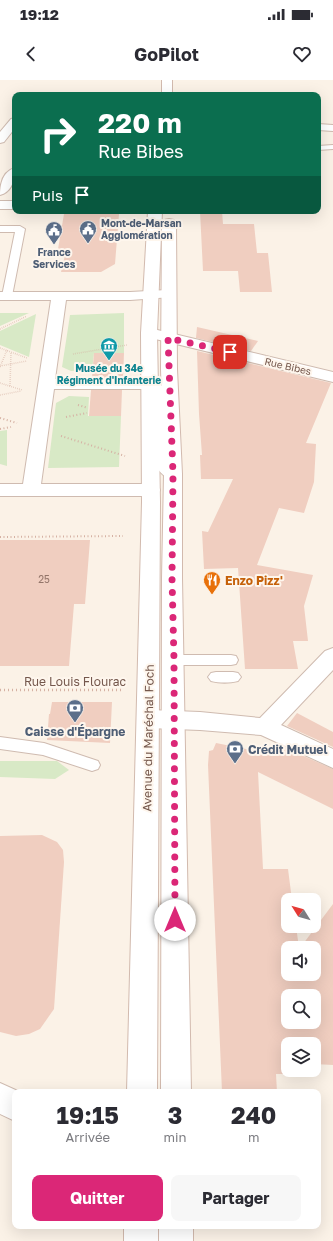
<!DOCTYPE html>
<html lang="fr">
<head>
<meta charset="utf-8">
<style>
	:root { --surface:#fff; --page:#f7f7f7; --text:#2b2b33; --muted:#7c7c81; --accent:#db2777 }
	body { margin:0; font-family:"Golos Text",sans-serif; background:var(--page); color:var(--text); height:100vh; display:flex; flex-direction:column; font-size:15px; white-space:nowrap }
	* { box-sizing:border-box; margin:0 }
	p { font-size:13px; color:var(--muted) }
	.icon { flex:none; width:22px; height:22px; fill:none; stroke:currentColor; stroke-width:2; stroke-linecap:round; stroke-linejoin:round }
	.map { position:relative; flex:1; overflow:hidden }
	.panel { position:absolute; left:12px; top:1009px; width:309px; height:140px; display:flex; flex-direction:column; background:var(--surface); border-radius:8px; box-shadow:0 4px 16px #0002 }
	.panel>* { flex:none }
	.banner { position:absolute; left:12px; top:12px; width:309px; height:122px; border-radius:8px; box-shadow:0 4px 16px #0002; background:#0b6e4f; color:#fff; overflow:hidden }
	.needle { width:26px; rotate:307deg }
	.buttons { position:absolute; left:281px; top:813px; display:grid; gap:8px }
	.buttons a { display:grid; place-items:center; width:40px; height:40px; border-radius:8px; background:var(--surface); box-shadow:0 4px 16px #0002; font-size:20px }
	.pin { position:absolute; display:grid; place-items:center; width:34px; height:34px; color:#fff; margin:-17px; border-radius:8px; box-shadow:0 2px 6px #0006 }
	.me { position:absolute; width:44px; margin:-22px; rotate:0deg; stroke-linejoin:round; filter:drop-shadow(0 0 3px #0008) }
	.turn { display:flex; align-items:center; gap:14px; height:84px; padding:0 20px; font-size:18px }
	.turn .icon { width:52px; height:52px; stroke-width:2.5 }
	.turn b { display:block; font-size:28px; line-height:34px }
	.then { display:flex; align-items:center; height:38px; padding:0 20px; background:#0003; gap:8px; font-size:15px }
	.eta { display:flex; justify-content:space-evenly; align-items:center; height:68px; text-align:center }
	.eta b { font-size:24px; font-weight:700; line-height:28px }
	.action { display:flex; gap:8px; margin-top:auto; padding:8px 20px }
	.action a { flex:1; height:46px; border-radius:8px; background:var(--accent); color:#fff; font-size:16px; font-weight:700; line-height:46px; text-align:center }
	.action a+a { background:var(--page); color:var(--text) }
	.status { display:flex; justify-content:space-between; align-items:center; height:28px; padding:0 20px; background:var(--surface); direction:ltr }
	.status svg { height:11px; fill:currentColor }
	header { display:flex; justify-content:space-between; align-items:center; height:52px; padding:0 20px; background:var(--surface); font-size:18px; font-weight:700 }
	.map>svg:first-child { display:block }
	.green { fill:#d8e9c6 }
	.building { fill:#f0cec0; fill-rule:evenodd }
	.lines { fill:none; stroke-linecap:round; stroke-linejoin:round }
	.service-casing { stroke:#cfbbb0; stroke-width:2 }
	.minor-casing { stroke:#cfbbb0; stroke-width:2 }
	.secondary-casing { stroke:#d2baae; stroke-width:2 }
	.path-far2 { stroke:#d5b1a3; stroke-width:1.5; stroke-dasharray:0.5 1.5; stroke-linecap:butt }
	.path-far1 { stroke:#d5b1a3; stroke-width:2; stroke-dasharray:1 2.5; stroke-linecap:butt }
	.path { stroke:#d5b1a3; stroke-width:2.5; stroke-dasharray:1 3; stroke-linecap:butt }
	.service { fill:#fff; fill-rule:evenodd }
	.minor { fill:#fff; fill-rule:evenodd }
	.secondary { fill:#fff; fill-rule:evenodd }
	.route { stroke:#db2777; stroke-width:7; stroke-dasharray:0 12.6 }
	.labels { text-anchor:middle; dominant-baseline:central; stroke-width:4; stroke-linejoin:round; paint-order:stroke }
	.far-service-label { font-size:10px; font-weight:bold; fill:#4e5e75; stroke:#fef6ed; text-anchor:start }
	.far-street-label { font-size:10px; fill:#74574c; stroke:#fef6ed }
	.far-culture-label { font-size:10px; font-weight:bold; fill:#0d838f; stroke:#fef6ed }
	.number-label { font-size:10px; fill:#937569 }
	.food-label { font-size:12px; font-weight:bold; fill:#c56008; stroke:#fef6ed; text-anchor:start }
	.street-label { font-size:12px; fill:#74574c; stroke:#fef6ed }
	.service-label { font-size:12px; font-weight:bold; fill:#4e5e75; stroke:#fef6ed }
</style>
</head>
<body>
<div class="status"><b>19:12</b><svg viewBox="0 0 49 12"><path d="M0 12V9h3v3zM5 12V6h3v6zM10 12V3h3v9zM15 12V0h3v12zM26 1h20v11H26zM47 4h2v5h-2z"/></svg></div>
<header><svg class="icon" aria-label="back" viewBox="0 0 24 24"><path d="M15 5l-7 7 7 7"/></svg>GoPilot<svg class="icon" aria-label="heart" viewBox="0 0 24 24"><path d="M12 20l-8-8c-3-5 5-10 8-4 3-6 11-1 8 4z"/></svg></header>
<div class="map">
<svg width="333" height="1161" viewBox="0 0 333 1161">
	<rect width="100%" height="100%" fill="#fbf2e7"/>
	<g class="green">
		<polygon points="0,233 29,233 0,246"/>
		<polygon points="124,233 124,273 94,273 92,290 71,291 62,287 70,235"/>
		<polygon points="36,234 29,277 0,265 0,251"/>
		<polygon points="69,316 89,317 88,336 121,336 119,387 48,388 56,323"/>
		<polygon points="7,350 7,386 0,384 0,351"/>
		<polygon points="0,681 57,681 69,690 55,699 0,697"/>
	</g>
	<g class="building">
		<polygon points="200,131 222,131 223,144 254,144 257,173 268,173 272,212 240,212 238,191 203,191"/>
		<polygon points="64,134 119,134 115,184 101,192 61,192 65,175 57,175"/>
		<polygon points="197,247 258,261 251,271 196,258"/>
		<polygon points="197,271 331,303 306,363 316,364 314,402 304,433 279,428 257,485 313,495 304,526 308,561 293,561 298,589 245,589 238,488 204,489 202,451 208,452 233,399 201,399 200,375 202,375 199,334"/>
		<polygon points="94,273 124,273 123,298 92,298"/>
		<polygon points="91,310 122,310 121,336 89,336"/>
		<polygon points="0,460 90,460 85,524 74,524 69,586 0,586"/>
		<polygon points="52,622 112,622 110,663 47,660 49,634 50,634"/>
		<polygon points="297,633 333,652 333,667 287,646"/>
		<path d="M216 663 266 673 274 663 333 689V729L258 692 263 789H288L292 820H288V846H296L299 868H288V894H314V868H300L333 824V985L314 984V964H288V990H294L295 994H276L277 1012H222L208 685 209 671 213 670ZM288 916H314V942H288Z"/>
		<polygon points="42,755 57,762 63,770 64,782 54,929 40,949 29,954 16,956 0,952 0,756"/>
	</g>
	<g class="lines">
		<g class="service-casing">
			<g id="service">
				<polygon points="333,65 333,69 318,70 318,66"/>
				<polygon points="0,146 20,146 25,149 12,216 7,219 2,216 15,152 0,152"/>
				<polygon points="174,575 231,575 236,576 238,580 236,584 231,585 174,585 169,584 167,580 169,576"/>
				<path d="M216 592H233L238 593 241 597 238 601C230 603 219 603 211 601L208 597 211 593Z"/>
				<polygon points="0,657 44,663 98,681 100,685 98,689 92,691 43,675 0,669"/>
			</g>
		</g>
		<g class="minor-casing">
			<g id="minor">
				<polygon points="15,38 15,48 4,62 0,63 0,52 11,39"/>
				<polygon points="318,44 333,45 333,51 318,50"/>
				<path d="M15 88C15 99 12 112 0 115 0 104 3 91 15 88Z"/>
				<rect x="0" y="121" width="15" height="8"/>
				<path d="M167 210 172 211 174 214 172 217 130 220H66L55 299H150L156 300 169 313 172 383 182 394 179 398C167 401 161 394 154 384L153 315 146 309H54L41 404H151L158 406 160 410 158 414 151 416H0V404H23L51 220H0V212H130Z"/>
				<polygon points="149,248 333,292 333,302 143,256 141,253 143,250"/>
				<polygon points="333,568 333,590 281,645 333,669 333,688 261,655 200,650 149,648 141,645 137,639 141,633 149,630 200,632 260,638 325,571"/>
				<polygon points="0,1003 20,1012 15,1012 15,1041 0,1034"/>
			</g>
		</g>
		<g class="secondary-casing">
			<g id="secondary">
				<rect x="162" y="0" width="10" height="15"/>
				<polygon points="148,131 162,131 157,253 160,422 157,1012 127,1012 142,422 141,253"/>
				<polygon points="169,139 174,140 176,143 177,289 182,394 182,498 191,1012 161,1012 162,498 164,394 161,289 162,143 164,140"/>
				<rect x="124" y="1146" width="34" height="15"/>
				<rect x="159" y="1146" width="34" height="15"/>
			</g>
		</g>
		<g class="path-far2">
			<polyline points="0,249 27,236"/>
			<polyline points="0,268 27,278"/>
			<polyline points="73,274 127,265"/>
			<polyline points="0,286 27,281"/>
			<polyline points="0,287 7,270"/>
			<polyline points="0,303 22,310"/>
			<polyline points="10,306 11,272"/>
			<polyline points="0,315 21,311"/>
		</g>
		<g class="path-far1">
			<polyline points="78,325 88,328"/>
			<polyline points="66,337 87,333"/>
			<polyline points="0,338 17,343"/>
			<polyline points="0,349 11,347"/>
			<polyline points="61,356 125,376"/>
			<polyline points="0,457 123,456"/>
		</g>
		<polyline class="path" points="0,610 121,610"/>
		<use href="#service" class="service"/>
		<use href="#minor" class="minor"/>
		<use href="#secondary" class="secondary"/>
	</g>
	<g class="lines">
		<polyline class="route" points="175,840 174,580 172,498 173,394 168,258 230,272"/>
	</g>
	<defs>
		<g id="civic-pin" transform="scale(0.9)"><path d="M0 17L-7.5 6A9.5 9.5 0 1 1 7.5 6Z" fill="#5c6f8a" stroke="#fef6ed"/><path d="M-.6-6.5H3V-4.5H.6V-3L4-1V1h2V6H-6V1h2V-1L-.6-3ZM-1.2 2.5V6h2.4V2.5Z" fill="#fff"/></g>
		<g id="museum-pin" transform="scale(0.9)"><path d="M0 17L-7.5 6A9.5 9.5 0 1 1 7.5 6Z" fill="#0f9aa8" stroke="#fef6ed"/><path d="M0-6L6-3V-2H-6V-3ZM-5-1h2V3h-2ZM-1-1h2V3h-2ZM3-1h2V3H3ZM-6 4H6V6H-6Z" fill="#fff"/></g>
		<g id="restaurant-pin" transform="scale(0.9)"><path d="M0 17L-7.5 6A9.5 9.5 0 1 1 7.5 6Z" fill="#e8710a" stroke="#fef6ed"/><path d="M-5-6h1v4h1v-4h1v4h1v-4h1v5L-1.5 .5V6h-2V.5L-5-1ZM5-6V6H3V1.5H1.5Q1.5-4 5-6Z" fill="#fff"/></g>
		<g id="bank-pin" transform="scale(0.9)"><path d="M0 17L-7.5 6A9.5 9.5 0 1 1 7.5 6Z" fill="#5c6f8a" stroke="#fef6ed"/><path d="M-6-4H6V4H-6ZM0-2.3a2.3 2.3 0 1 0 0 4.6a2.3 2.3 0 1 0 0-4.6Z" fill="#fff"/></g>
	</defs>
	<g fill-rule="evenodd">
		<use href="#civic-pin" x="88" y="149"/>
		<use href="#civic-pin" x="54" y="150"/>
		<use href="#museum-pin" x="109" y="266"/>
		<use href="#restaurant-pin" x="212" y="500"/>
		<use href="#bank-pin" x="75" y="628"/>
		<use href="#bank-pin" x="235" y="669"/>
	</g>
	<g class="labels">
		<g class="far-service-label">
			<text x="101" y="143">Mont-de-Marsan<tspan x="101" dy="12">Agglomération</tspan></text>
			<text x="54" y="172" text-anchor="middle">France<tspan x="54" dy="12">Services</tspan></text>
		</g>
		<g class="far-street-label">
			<text transform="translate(288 286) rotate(13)">Rue Bibes</text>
		</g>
		<g class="far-culture-label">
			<text x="109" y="288">Musée du 34e<tspan x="109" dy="12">Régiment d'Infanterie</tspan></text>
		</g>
		<g class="number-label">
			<text x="44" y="499">25</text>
		</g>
		<g class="food-label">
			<text x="225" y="500">Enzo Pizz'</text>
		</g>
		<g class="street-label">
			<text x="75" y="601">Rue Louis Flourac</text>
			<text transform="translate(148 658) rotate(-89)">Avenue du Maréchal Foch</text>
		</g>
		<g class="service-label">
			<text x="75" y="651">Caisse d'Épargne</text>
			<text x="248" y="669" text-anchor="start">Crédit Mutuel</text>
		</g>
	</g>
</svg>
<div class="buttons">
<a><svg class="needle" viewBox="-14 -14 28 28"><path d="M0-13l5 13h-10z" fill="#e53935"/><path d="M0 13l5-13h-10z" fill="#7c7c81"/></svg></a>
<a><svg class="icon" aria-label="sound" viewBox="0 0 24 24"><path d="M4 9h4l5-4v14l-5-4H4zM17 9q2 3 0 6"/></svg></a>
<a><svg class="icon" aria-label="search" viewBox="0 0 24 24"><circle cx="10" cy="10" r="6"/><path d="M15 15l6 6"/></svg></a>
<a><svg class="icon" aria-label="layers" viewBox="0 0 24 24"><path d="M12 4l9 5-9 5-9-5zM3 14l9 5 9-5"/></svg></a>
</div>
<div class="pin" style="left:230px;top:272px;background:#d93025"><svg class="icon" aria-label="arrive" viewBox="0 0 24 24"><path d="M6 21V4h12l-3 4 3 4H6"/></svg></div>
<svg class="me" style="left:175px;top:840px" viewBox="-20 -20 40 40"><circle r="19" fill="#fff"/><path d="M0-13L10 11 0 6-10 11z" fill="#db2777"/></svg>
<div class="banner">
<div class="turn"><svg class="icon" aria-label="right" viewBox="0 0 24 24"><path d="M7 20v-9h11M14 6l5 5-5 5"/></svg><div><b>220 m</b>Rue Bibes</div></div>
<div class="then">Puis<svg class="icon" aria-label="arrive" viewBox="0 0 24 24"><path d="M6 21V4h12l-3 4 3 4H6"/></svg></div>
</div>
<section class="panel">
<div class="eta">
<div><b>19:15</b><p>Arrivée</p></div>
<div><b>3</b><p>min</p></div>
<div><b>240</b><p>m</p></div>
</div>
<div class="action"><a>Quitter</a><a>Partager</a></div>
</section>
</div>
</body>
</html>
